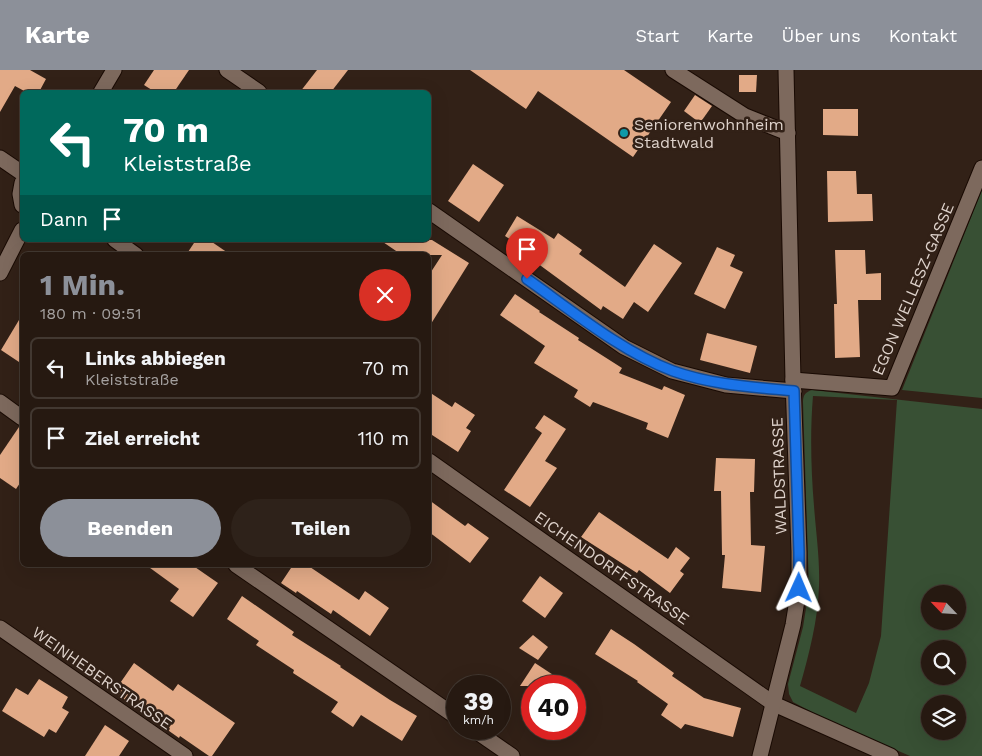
<!DOCTYPE html>
<html lang="de">
<head>
<meta charset="utf-8">
<style>
	:root { --surface:#261911; --page:#2e221a; --text:#f1f3f6; --muted:#a4a09f; --line:#423831; --accent:#8c9099 }
	body { margin:0; font-family:"Work Sans",sans-serif; background:var(--page); color:var(--text); height:100vh; display:flex; flex-direction:column; font-size:19px; white-space:nowrap }
	* { box-sizing:border-box; margin:0 }
	p { font-size:16px; color:var(--muted) }
	.icon { flex:none; width:28px; height:28px; fill:none; stroke:currentColor; stroke-width:2; stroke-linecap:round; stroke-linejoin:round }
	.map { position:relative; flex:1; overflow:hidden }
	.sheet { position:absolute; left:20px; top:182px; width:411px; height:315px; display:flex; flex-direction:column; background:var(--surface); border-radius:8px; box-shadow:0 5px 20px #0002,0 0 0 1px var(--line) }
	.sheet>* { flex:none }
	.banner { position:absolute; left:20px; top:20px; width:411px; height:152px; border-radius:8px; box-shadow:0 5px 20px #0002,0 0 0 1px var(--line); background:#00695c; color:#fff; overflow:hidden }
	.needle { width:32px; rotate:295deg }
	.tools { position:absolute; left:921px; top:515px; display:grid; gap:10px }
	.tools a { display:grid; place-items:center; width:45px; height:45px; border-radius:50%; background:var(--surface); box-shadow:0 5px 20px #0002,0 0 0 1px var(--line); font-size:25px }
	.speed { position:absolute; left:446px; top:605px; display:flex; gap:10px; font-size:25px; font-weight:700; text-align:center }
	.speed>* { display:grid; place-content:center; width:65px; height:65px; border-radius:50%; background:var(--surface); box-shadow:0 5px 20px #0002,0 0 0 1px var(--line); line-height:1 }
	.speed small { font-size:12px; font-weight:400 }
	.speed .limit { border:8px solid #d22; background:#fff; color:#111 }
	.pin { position:absolute; display:grid; place-items:center; width:42px; height:42px; color:#fff; margin:-51px -21px; border-radius:50% 50% 50% 0; rotate:-45deg; box-shadow:0 0 5px #0007 }
	.pin .icon { rotate:45deg }
	.me { position:absolute; width:55px; margin:-28px; rotate:1deg; stroke-linejoin:round; filter:drop-shadow(0 0 4px #0008) }
	.turn { display:flex; align-items:center; gap:18px; height:105px; padding:0 20px; font-size:22px }
	.turn .icon { width:65px; height:65px; stroke-width:2.5 }
	.turn b { display:block; font-size:35px; line-height:42px }
	.then { display:flex; align-items:center; height:48px; padding:0 20px; background:#0003; gap:10px; font-size:19px }
	.round { display:grid; place-items:center; flex:none; width:52px; height:52px; border-radius:26px; background:var(--page) }
	.summary { display:flex; align-items:center; justify-content:space-between; height:85px; padding:0 20px }
	h1 { font-size:30px; font-weight:700; line-height:38px; color:var(--accent) }
	.primary-button { display:flex; gap:10px; margin-top:auto; padding:10px 20px }
	.primary-button a { flex:1; height:58px; border-radius:30px; background:var(--accent); color:#fff; font-size:20px; font-weight:700; line-height:58px; text-align:center }
	.primary-button a+a { background:var(--page); color:var(--text) }
	ul { padding:0; list-style:none }
	li { display:flex; align-items:center; gap:15px; height:62px; margin:0 10px 8px; padding:0 10px; border:2px solid var(--line); border-radius:8px }
	li div { flex:1 }
	li b { display:block; font-size:19px }
	li em { font-style:normal }
	header { display:flex; align-items:center; gap:30px; box-sizing:border-box; height:70px; padding:0 25px; background:var(--accent); color:#fff }
	header strong { font-size:24px }
	nav { display:flex; gap:28px; margin-inline-start:auto; font-size:18px }
	.map>svg:first-child { display:block }
	.green { fill:#385034; fill-rule:evenodd }
	.building { fill:#e2aa87 }
	.lines { fill:none; stroke-linecap:round; stroke-linejoin:round }
	.minor-casing { stroke:#190a03; stroke-width:17 }
	.minor { stroke:#7d695d; stroke-width:15 }
	.route-casing { stroke:#114b97; stroke-width:12 }
	.route { stroke:#1a73e8; stroke-width:9 }
	.culture-dot { fill:#0f9aa8; stroke:#322117; stroke-width:2 }
	.labels { text-anchor:middle; dominant-baseline:central; stroke-width:5; stroke-linejoin:round; paint-order:stroke }
	.poi-label { font-size:16px; fill:#ded2cb; stroke:#322117; text-anchor:start }
	.street-label { font-size:16px; fill:#ded2cb; stroke:#322117 }
</style>
</head>
<body>
<header>
<strong>Karte</strong>
<nav><a>Start</a><a>Karte</a><a>Über uns</a><a>Kontakt</a></nav>
</header>
<div class="map">
<svg width="982" height="686" viewBox="0 0 982 686">
	<rect width="100%" height="100%" fill="#322117"/>
	<g class="green">
		<polygon points="982,120 982,328 902,320"/>
		<path d="M812 320 982 339V686H910L823 648 793 632 789 624 788 614 803 557 809 520 803 332C803 326 805 322 812 320ZM813 326 897 330 881 566 869 613 856 643 800 616C809 584 818 550 819 516 820 489 816 463 814 436 811 400 810 362 813 326ZM930 524H958V551H930ZM930 579H958V606H930ZM930 634H958V661H930Z"/>
	</g>
	<g class="building">
		<polygon points="0,0 30,0 46,9 39,22 26,22 15,16 0,42"/>
		<polygon points="154,0 189,0 174,22 155,22 144,15"/>
		<polygon points="317,0 348,0 331,22 300,22"/>
		<polygon points="470,0 624,0 671,32 633,87 538,21 526,39"/>
		<polygon points="739,5 757,5 756,22 739,22"/>
		<polygon points="695,25 712,36 700,53 684,41"/>
		<polygon points="823,39 858,39 858,66 823,65"/>
		<polygon points="473,94 504,115 479,152 448,131"/>
		<polygon points="827,101 856,101 857,124 872,124 873,151 828,152"/>
		<polygon points="517,146 554,169 558,163 582,180 579,184 625,217 654,174 682,193 648,242 634,232 623,249 603,236 601,240 537,193 540,188 505,166"/>
		<polygon points="196,170 209,170 231,185 186,185"/>
		<polygon points="380,170 432,170 469,193 429,257 429,205 442,185 402,185"/>
		<polygon points="717,177 735,185 730,196 743,202 725,239 694,224"/>
		<polygon points="835,180 865,180 866,204 881,203 881,230 858,230 860,287 835,288 834,234 837,234"/>
		<polygon points="515,224 540,241 539,242 579,268 578,270 622,298 619,303 662,320 664,316 685,325 668,368 646,359 648,353 593,332 590,337 574,327 578,320 534,293 545,276 500,245"/>
		<polygon points="22,245 22,294 1,280"/>
		<polygon points="707,263 757,276 750,303 700,290"/>
		<polygon points="429,322 452,337 455,332 475,345 466,358 471,361 458,382 429,363"/>
		<polygon points="544,345 566,359 545,391 557,398 530,437 504,420 542,363 535,358"/>
		<polygon points="19,357 22,357 22,410 16,419 0,408 0,385"/>
		<polygon points="716,388 755,389 754,422 750,422 751,475 765,476 761,522 722,518 725,485 722,485 721,421 714,421"/>
		<polygon points="429,430 465,456 468,453 489,468 470,493 429,462"/>
		<polygon points="599,442 668,489 676,477 690,488 680,501 684,504 670,523 639,500 637,503 581,467"/>
		<polygon points="146,495 192,495 218,513 193,547 170,531 179,519"/>
		<polygon points="293,495 307,495 359,530 365,521 389,538 370,566 333,540 331,544 297,521 296,523 281,513"/>
		<polygon points="540,506 563,523 545,548 522,531"/>
		<polygon points="242,526 294,562 292,565 341,596 340,597 390,630 417,646 402,671 361,645 353,657 331,642 338,632 293,603 294,600 256,575 259,571 227,549"/>
		<polygon points="611,559 634,574 674,603 672,606 704,628 741,638 733,667 685,654 681,659 661,645 668,634 637,612 638,611 595,584"/>
		<polygon points="533,565 548,577 538,590 519,578"/>
		<polygon points="134,593 173,621 178,614 235,653 212,686 209,686 180,666 179,668 114,622"/>
		<polygon points="535,593 570,616 520,616"/>
		<polygon points="39,609 68,627 62,638 69,642 56,663 49,659 44,667 2,641 16,618 28,625"/>
		<polygon points="105,655 129,671 119,686 85,686"/>
	</g>
	<g class="lines">
		<g class="minor-casing">
			<g id="minor">
				<polyline points="227,0 259,22"/>
				<polyline points="673,0 745,46 788,63"/>
				<polyline points="101,22 114,0"/>
				<polyline points="0,88 22,103"/>
				<polyline points="22,113 20,124 22,135"/>
				<polyline points="429,141 624,277 672,301 726,315 794,321"/>
				<polyline points="115,170 136,185"/>
				<polyline points="0,203 22,160"/>
				<polyline points="793,310 892,318 982,98"/>
				<polyline points="0,332 22,348"/>
				<polyline points="429,391 774,634 891,686"/>
				<polyline points="236,495 458,648"/>
				<polyline points="0,558 185,686"/>
				<polyline points="473,659 512,686"/>
				<polyline points="760,686 793,555 799,518 799,482 793,310 786,0"/>
			</g>
		</g>
		<use href="#minor" class="minor"/>
	</g>
	<g class="lines">
		<g class="route-casing">
			<path id="route" d="M527 209C571 240 622 282 673 301 712 315 753 317 794 321L799 482V518"/>
		</g>
		<use href="#route" class="route"/>
	</g>
	<circle class="culture-dot" cx="624" cy="63" r="5"/>
	<g class="labels">
		<g class="poi-label">
			<text x="634" y="54">Seniorenwohnheim<tspan x="634" dy="18">Stadtwald</tspan></text>
		</g>
		<g class="street-label">
			<text transform="translate(913 219) rotate(-67)">EGON WELLESZ-GASSE</text>
			<text transform="translate(779 406) rotate(-92)">WALDSTRASSE</text>
			<text transform="translate(612 498) rotate(35)">EICHENDORFFSTRASSE</text>
			<text transform="translate(102 608) rotate(35)">WEINHEBERSTRASSE</text>
		</g>
	</g>
</svg>
<div class="tools">
<a><svg class="needle" viewBox="-14 -14 28 28"><path d="M0-13l5 13h-10z" fill="#e53935"/><path d="M0 13l5-13h-10z" fill="#a4a09f"/></svg></a>
<a><svg class="icon" aria-label="search" viewBox="0 0 24 24"><circle cx="10" cy="10" r="6"/><path d="M15 15l6 6"/></svg></a>
<a><svg class="icon" aria-label="layers" viewBox="0 0 24 24"><path d="M12 4l9 5-9 5-9-5zM3 14l9 5 9-5"/></svg></a>
</div>
<div class="speed"><div>39<small>km/h</small></div><div class="limit">40</div></div>
<div class="pin" style="left:527px;top:209px;background:#d93025"><svg class="icon" aria-label="arrive" viewBox="0 0 24 24"><path d="M6 21V4h12l-3 4 3 4H6"/></svg></div>
<svg class="me" style="left:799px;top:518px" viewBox="-20 -20 40 40"><path d="M0-17L14 15 0 8-14 15z" fill="#1a73e8" stroke="#fff" stroke-width="4"/></svg>
<div class="banner">
<div class="turn"><svg class="icon" aria-label="left" viewBox="0 0 24 24"><path d="M17 20v-9H6M10 6l-5 5 5 5"/></svg><div><b>70 m</b>Kleiststraße</div></div>
<div class="then">Dann<svg class="icon" aria-label="arrive" viewBox="0 0 24 24"><path d="M6 21V4h12l-3 4 3 4H6"/></svg></div>
</div>
<section class="sheet">
<div class="summary"><div><h1>1 Min.</h1><p>180 m · 09:51</p></div><a class="round" style="background:#d93025;color:#fff"><svg class="icon" aria-label="close" viewBox="0 0 24 24"><path d="M6 6l12 12M18 6L6 18"/></svg></a></div>
<ul>
<li><svg class="icon" aria-label="left" viewBox="0 0 24 24"><path d="M17 20v-9H6M10 6l-5 5 5 5"/></svg><div><b>Links abbiegen</b><p>Kleiststraße</p></div><em>70 m</em></li>
<li><svg class="icon" aria-label="arrive" viewBox="0 0 24 24"><path d="M6 21V4h12l-3 4 3 4H6"/></svg><div><b>Ziel erreicht</b></div><em>110 m</em></li>
</ul>
<div class="primary-button"><a>Beenden</a><a>Teilen</a></div>
</section>
</div>
</body>
</html>
